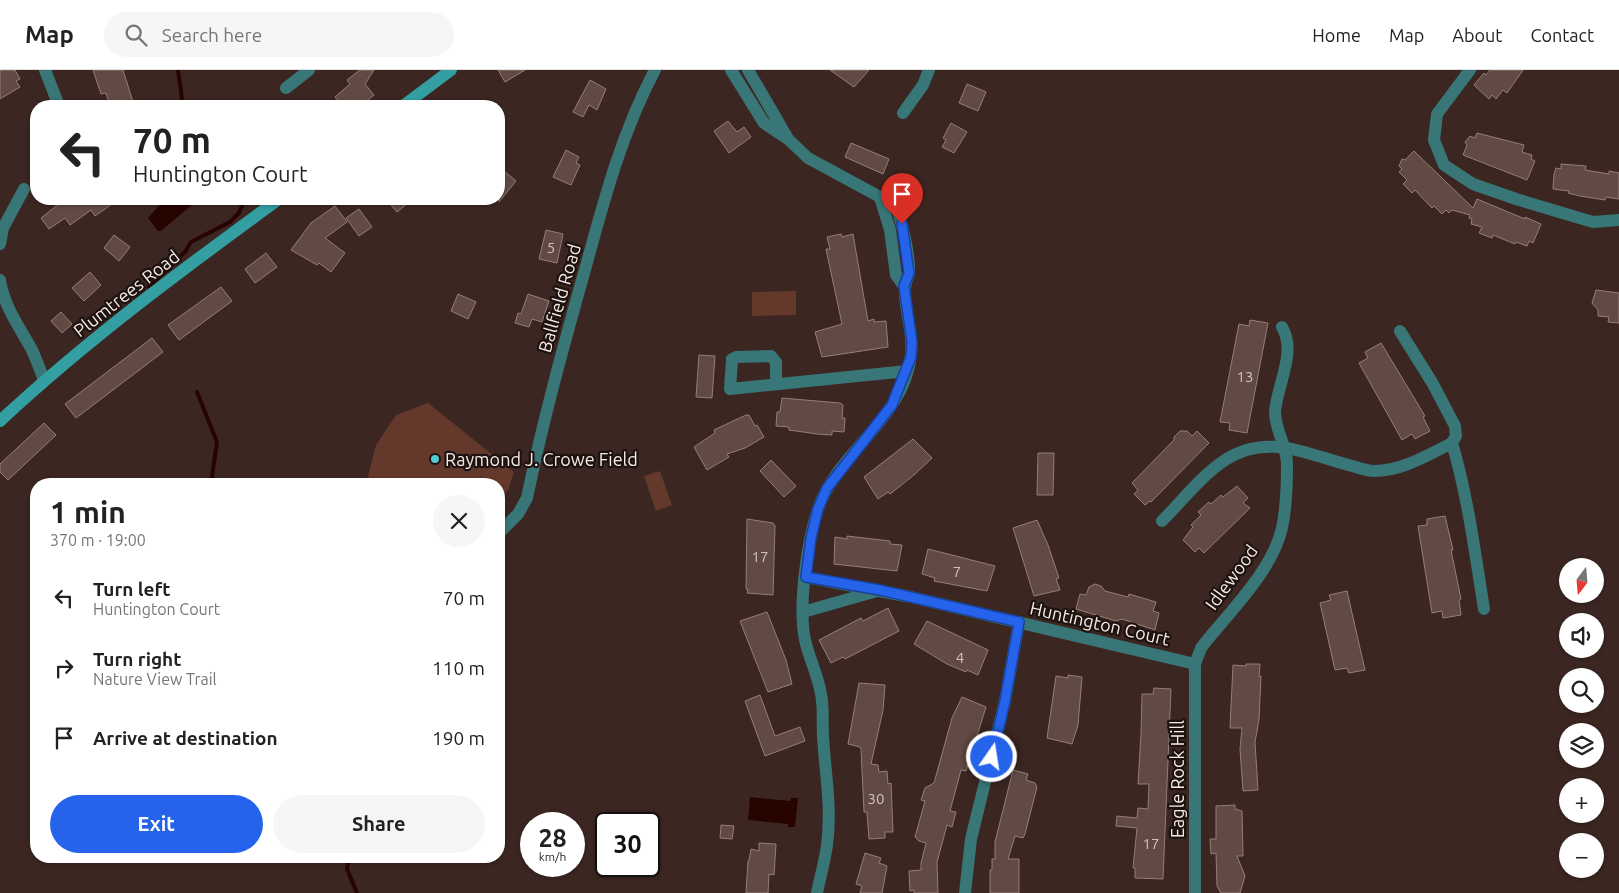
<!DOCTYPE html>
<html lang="en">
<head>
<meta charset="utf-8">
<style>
	:root { --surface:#fff; --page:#f6f6f6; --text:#222; --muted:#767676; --line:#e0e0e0; --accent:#2563eb }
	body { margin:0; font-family:Ubuntu,sans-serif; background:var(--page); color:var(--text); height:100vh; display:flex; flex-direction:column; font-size:19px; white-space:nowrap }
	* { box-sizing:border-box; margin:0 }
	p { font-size:16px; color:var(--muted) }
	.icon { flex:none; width:28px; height:28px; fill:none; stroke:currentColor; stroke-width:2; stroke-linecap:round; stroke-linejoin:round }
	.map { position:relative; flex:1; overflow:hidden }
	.drawer { position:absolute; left:30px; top:408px; width:475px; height:385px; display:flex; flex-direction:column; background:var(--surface); border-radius:20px; box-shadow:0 1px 4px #0004 }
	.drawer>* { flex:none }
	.hud { position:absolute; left:30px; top:30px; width:475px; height:105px; border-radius:20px; box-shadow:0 1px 4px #0004; background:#fff; color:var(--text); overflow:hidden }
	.needle { width:32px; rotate:196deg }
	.tools { position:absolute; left:1559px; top:488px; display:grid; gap:10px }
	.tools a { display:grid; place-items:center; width:45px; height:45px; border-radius:50%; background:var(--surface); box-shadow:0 1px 4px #0004; font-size:25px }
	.speed { position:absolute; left:520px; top:742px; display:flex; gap:10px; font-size:25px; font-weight:700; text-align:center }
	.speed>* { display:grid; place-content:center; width:65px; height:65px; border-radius:50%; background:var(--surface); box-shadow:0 1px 4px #0004; line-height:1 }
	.speed small { font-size:12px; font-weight:400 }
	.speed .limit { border:2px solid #111; border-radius:8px; background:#fff; color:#111 }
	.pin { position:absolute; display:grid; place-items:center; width:42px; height:42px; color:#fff; margin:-51px -21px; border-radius:50% 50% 50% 0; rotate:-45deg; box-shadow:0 0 5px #0007 }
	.pin .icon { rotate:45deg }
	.me { position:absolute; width:55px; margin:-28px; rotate:13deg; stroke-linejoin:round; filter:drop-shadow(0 0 4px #0008) }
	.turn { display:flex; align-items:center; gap:18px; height:105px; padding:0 20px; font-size:22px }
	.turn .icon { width:65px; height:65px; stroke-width:2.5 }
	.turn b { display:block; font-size:35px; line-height:42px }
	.round { display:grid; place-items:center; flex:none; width:52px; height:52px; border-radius:26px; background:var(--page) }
	.overview { display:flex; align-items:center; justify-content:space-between; height:85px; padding:0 20px }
	h1 { font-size:30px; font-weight:700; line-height:38px }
	.action { display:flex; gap:10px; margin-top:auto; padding:10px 20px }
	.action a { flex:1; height:58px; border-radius:30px; background:var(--accent); color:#fff; font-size:20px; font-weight:700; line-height:58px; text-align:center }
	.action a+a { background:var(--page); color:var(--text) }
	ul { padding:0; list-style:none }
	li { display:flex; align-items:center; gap:15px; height:70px; padding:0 20px }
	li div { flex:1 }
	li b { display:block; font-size:19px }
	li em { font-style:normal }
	header { display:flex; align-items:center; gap:30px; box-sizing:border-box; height:70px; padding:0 25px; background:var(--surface); border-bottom:1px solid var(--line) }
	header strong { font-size:24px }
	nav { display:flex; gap:28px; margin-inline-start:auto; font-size:18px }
	.search { width:350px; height:45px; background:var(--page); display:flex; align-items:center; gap:12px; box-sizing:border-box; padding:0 18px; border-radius:28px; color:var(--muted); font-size:19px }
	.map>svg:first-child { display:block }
	.green { fill:#65382c }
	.water { fill:#280400 }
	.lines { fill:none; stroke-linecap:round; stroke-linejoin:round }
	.stream { stroke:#280400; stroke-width:4 }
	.building { fill:#624a44; stroke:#977d76 }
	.street { stroke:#397677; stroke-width:12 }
	.secondary { stroke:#339fa2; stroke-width:12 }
	.route-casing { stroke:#184099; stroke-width:12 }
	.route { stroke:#2563eb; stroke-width:9 }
	.poi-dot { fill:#52cdcf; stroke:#1c120f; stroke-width:2 }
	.labels { text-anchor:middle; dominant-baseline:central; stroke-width:4.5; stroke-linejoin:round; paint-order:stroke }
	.number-label { font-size:15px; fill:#d2c1bd }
	.street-label { font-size:18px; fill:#f8e9e5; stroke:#1c120f }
	.poi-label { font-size:18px; fill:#f8e9e5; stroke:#1c120f; text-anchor:start }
</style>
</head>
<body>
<header>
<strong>Map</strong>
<div class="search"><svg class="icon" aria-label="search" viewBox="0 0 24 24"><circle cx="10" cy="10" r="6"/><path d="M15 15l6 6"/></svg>Search here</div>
<nav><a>Home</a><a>Map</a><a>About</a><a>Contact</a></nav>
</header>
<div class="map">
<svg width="1619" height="823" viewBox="0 0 1619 823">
	<rect width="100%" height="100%" fill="#3b2621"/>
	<g class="green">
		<polygon points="796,221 796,245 752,246 752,222"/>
		<polygon points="428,333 514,402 508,420 499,430 499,414 366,414 376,375 396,345"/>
		<polygon points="660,401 672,435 656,441 644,406"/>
	</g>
	<g class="water">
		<polygon points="165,129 193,129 193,134 161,161 158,161 148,148"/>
		<polygon points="750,727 790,731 791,728 798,728 795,757 788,757 788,754 748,750"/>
	</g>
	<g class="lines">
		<g class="stream">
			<polyline points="178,0 183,36"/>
			<polyline points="149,217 185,182 191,172 230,152 239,143 245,129"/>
			<polyline points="197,322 217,372 212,406 214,414"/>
			<polyline points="349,786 347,799 357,823"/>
		</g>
	</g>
	<g class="building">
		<polygon points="0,0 15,0 20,9 16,11 20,17 0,29"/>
		<polygon points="93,0 123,0 133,32 110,36 106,23 101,24"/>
		<polygon points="360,0 374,0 365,14 374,25 361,36 342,36 335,27 350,14 347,10"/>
		<polygon points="498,0 525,0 505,12"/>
		<polygon points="830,0 869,0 854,17"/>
		<polygon points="1490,0 1523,0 1507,23 1503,20 1496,29 1492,25 1489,29 1474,15 1484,3 1486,5"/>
		<polygon points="590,10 606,19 597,40 589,35 583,47 573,42"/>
		<polygon points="967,14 986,22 978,41 959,33"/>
		<polygon points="728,51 737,62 744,57 751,67 729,83 714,61"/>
		<polygon points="951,53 967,62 954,83 942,77 946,70 943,68"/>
		<polygon points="1477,63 1524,75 1522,82 1532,85 1531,89 1535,91 1527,110 1463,85 1467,75 1465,72 1470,66 1475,68"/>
		<polygon points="851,73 889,89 883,104 845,87"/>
		<polygon points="566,80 579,87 576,93 580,95 571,115 553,107"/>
		<polygon points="1414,81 1473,138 1477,129 1525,149 1525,147 1541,154 1533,173 1529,171 1527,176 1516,172 1515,174 1493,165 1492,168 1479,163 1482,157 1471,154 1472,149 1469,148 1470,145 1452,140 1449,143 1446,140 1442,144 1434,136 1432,138 1415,120 1412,123 1403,114 1407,110 1399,102 1402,99 1399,96 1402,89 1405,90"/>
		<polygon points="1561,94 1586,96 1585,100 1609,104 1609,101 1619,103 1619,129 1606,127 1605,130 1580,126 1568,123 1569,121 1553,119 1554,104 1556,98 1561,99"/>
		<polygon points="504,101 516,111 499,132 499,108"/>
		<polygon points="65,129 119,129 95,146 91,140 70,155 65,148 49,159 41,148"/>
		<polygon points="386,129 413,129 397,142"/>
		<polygon points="335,136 347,152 325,168 345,183 331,202 319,193 317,195 291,180 311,153"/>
		<polygon points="359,139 372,157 359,166 346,148"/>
		<polygon points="546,160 563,164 557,193 539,189"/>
		<polygon points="841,164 842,167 853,164 868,251 874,249 874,252 886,251 888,277 822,287 815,262 842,254 826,179 830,179 827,167"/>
		<polygon points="114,165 130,177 119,191 104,178"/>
		<polygon points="266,183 277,197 255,213 245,199"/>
		<polygon points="90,202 101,215 84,231 72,218"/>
		<polygon points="221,217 232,231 179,270 168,255"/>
		<polygon points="1596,220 1619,223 1619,253 1608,252 1609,247 1598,246 1598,240 1592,233"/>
		<polygon points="458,224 476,232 468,249 451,241"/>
		<polygon points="528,224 549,231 542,252 532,249 529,257 515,253 518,243 521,244"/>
		<polygon points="61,242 72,254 62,263 51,251"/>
		<polygon points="1250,250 1268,253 1247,363 1229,360 1230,353 1220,352 1239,254 1249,256"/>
		<polygon points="152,268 163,282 76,348 65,334"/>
		<polygon points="1381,273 1425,346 1423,347 1430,361 1415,369 1412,364 1402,370 1359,293 1368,288 1365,282"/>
		<polygon points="699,285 715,286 712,328 696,327"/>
		<polygon points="782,328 840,333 843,335 842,348 845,348 844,362 832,361 832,365 817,364 789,360 789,357 776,356 777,342 780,342"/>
		<polygon points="746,345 749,345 755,356 757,355 764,367 745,378 727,384 729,387 707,400 694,377 715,363 714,360"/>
		<polygon points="44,353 56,365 8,410 0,402 0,394"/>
		<polygon points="1180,361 1187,361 1192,366 1197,361 1209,373 1151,432 1150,431 1145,435 1134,424 1138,420 1132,413 1174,370 1174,367"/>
		<polygon points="913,369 932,388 914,405 890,424 888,422 878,429 864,407"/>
		<polygon points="1038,383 1054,383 1053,425 1037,425"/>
		<polygon points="771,390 796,416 784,427 760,401"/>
		<polygon points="1237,416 1248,428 1243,433 1250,438 1204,483 1199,478 1195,482 1183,470 1193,457 1191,455 1201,445 1198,442 1209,432 1211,434 1221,425 1223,427"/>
		<polygon points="1445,446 1453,480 1451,480 1461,529 1459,530 1461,545 1443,548 1442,541 1432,543 1418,456 1427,455 1427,449"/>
		<polygon points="747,449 773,453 775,456 773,525 747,523 748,519 746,519"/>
		<polygon points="1037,450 1048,475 1059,508 1056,509 1060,520 1034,526 1013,458"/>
		<polygon points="847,466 890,471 890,474 902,475 897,501 834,494 835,467 847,469"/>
		<polygon points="928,479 995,496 987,521 934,511 935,508 922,504"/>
		<polygon points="1095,514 1101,516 1105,521 1128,527 1129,524 1156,532 1153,541 1159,543 1155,560 1122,549 1116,551 1076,539 1080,524 1086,525 1089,517"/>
		<polygon points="1347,521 1365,600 1349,603 1347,598 1335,600 1320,533 1331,530 1329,525"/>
		<polygon points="888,538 899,561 845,589 843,587 831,593 819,570 861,548 863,551"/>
		<polygon points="767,542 786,590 792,614 768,622 740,551"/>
		<polygon points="927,551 988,580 978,605 967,600 966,602 947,594 914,574"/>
		<polygon points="1246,594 1260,594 1259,607 1261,606 1259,650 1255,672 1258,720 1243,721 1240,679 1242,658 1230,658 1233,595 1246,596"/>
		<polygon points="1068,605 1082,607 1078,655 1072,674 1047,668 1056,606 1068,608"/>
		<polygon points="859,613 885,615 883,640 871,694 878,695 879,702 887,701 888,714 891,713 893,762 885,762 885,768 869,769 867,742 864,742 861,679 860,677 848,674"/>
		<polygon points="1154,618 1171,619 1163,809 1135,808 1135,798 1133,798 1137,758 1116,756 1117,746 1137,748 1138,738 1148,739 1149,714 1138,714 1141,664 1142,624 1153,624"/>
		<polygon points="760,625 775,666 800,657 805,671 765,686 745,631"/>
		<polygon points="962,627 986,637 966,701 961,700 950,741 956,742 952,757 947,755 937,792 938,823 914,823 914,820 910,821 909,801 921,800 921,793 926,773 919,771 915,767 925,731 921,730 925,718 934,713 952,648"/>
		<polygon points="1013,700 1028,704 1026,710 1035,713 1037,717 1025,764 1023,768 1015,766 1008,789 1019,789 1019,823 990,823 990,800 992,800 992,789 995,789 995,772"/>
		<polygon points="1235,735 1235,739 1242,741 1243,786 1237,786 1245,806 1240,823 1221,823 1217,816 1216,783 1211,784 1210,769 1216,769 1216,736"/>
		<polygon points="721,755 734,756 732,769 720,768"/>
		<polygon points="759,773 776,774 774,805 769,804 768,823 746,823 748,791 749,791 751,779 759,781"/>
		<polygon points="865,783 881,788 879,793 887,796 882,823 860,823 862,816 856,814"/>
	</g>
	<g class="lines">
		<g class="street">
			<polyline points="45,0 59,36"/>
			<path d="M731 0 764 53 788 69 808 88 880 127 893 130C901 143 910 188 909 203 908 208 905 213 905 218 904 240 914 262 911 285 904 349 838 381 818 439 807 472 798 536 805 570 809 588 818 605 821 624 824 638 822 652 823 666 825 702 832 738 827 775 825 791 820 807 817 823"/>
			<polyline points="748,0 787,67"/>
			<polyline points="1470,0 1437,44 1434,70 1444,95 1473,114 1516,129 1593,152 1619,150"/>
			<polyline points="286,18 309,0"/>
			<polyline points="903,43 923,15 929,0"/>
			<polyline points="880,127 890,160 896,205 904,216"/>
			<polyline points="0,174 3,158 24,119"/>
			<path d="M0 210C4 236 18 255 31 278 36 288 40 300 44 310"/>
			<path d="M1400 261 1433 314 1455 356 1456 366 1452 373C1468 427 1475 483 1484 539"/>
			<polyline points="776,313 776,292 771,286 736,287 732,289 730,319 907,301"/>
			<path d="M1162 451C1182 431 1201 406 1225 390 1268 362 1308 385 1352 396 1359 398 1367 401 1374 401 1402 401 1428 385 1452 373"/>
			<path d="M499 463 518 444 527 428C543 350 564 274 586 196 604 130 622 62 655 0"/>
			<polyline points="806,507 911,527 1195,594"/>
			<polyline points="803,542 877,521"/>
			<polyline points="965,823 971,769 1005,631 1019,552"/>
			<path d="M1195 823V594L1201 578C1228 543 1272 502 1282 458 1286 439 1287 417 1287 397 1288 377 1275 361 1275 342 1277 315 1297 282 1282 257"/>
		</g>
		<g class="secondary">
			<polyline points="403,36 451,0"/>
			<path d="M0 351C87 270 183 199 279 129"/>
		</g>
	</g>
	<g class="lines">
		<g class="route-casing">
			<polyline id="route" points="902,154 909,203 904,216 912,272 911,287 892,335 827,418 818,439 811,468 806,507 880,520 1019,552 1005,631 992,687"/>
		</g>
		<use href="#route" class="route"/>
	</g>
	<circle class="poi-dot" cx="435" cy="389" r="5"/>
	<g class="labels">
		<g class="number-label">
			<text x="551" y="177">5</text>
			<text x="1245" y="306">13</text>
			<text x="760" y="486">17</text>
			<text x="957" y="501">7</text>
			<text x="960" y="587">4</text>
			<text x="876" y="728">30</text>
			<text x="1151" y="773">17</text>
		</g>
		<g class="street-label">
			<text transform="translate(126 223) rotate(-38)">Plumtrees Road</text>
			<text transform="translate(559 228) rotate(-74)">Ballfield Road</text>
			<text transform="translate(1231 507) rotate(-54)">Idlewood</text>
			<text transform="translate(1100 553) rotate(13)">Huntington Court</text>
			<text transform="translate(1177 709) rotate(-90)">Eagle Rock Hill</text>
		</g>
		<g class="poi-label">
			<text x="445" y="389">Raymond J. Crowe Field</text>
		</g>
	</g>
</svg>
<div class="tools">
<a><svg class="needle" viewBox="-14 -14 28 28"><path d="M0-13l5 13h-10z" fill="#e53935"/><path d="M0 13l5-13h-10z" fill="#767676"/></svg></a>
<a><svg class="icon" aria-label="sound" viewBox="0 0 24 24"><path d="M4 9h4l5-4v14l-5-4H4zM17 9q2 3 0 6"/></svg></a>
<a><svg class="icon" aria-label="search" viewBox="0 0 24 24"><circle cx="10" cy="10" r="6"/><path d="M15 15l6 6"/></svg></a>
<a><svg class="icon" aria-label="layers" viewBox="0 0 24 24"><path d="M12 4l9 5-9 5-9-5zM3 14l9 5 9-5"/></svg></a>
<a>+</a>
<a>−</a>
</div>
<div class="speed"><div>28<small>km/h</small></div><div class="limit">30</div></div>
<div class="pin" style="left:902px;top:154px;background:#d93025"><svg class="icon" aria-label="arrive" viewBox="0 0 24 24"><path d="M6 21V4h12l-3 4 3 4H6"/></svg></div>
<svg class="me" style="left:992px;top:687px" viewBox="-20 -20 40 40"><circle r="17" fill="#2563eb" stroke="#fff" stroke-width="3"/><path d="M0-11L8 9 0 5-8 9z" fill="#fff"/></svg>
<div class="hud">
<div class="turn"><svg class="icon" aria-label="left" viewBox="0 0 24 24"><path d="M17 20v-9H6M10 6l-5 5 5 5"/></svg><div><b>70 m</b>Huntington Court</div></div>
</div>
<section class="drawer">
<div class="overview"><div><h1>1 min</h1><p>370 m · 19:00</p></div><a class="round"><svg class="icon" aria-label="close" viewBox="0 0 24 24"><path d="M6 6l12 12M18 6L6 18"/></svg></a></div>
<ul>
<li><svg class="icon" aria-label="left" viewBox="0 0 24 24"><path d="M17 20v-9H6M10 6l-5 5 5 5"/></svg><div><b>Turn left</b><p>Huntington Court</p></div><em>70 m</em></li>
<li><svg class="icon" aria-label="right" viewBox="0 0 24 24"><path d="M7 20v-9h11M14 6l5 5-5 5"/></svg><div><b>Turn right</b><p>Nature View Trail</p></div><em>110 m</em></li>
<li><svg class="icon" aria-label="arrive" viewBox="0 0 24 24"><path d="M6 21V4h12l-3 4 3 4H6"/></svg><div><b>Arrive at destination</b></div><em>190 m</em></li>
</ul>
<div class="action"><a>Exit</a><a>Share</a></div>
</section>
</div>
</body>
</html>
